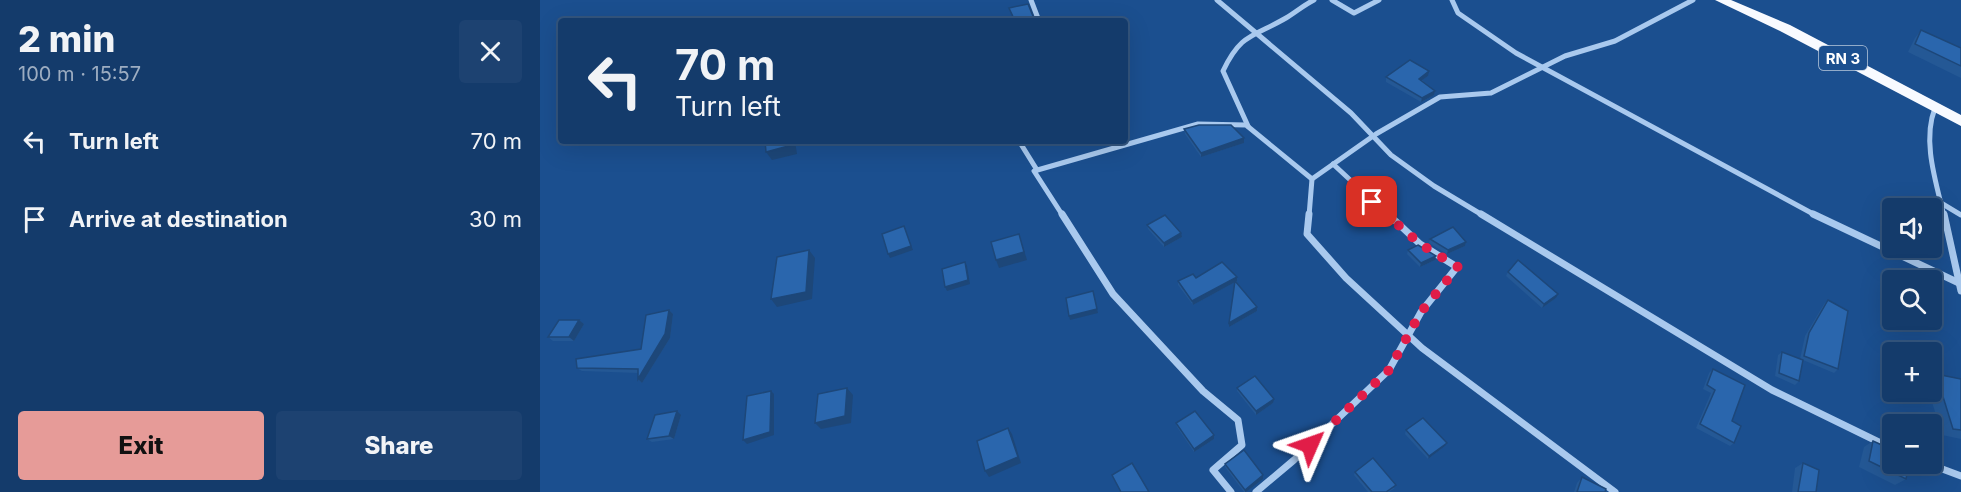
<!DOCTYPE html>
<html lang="en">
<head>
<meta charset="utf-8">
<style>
	:root { --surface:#143b6b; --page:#1d4271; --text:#f1f3f6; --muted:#9dadc1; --line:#33557e; --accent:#e69b98 }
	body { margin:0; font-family:Inter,sans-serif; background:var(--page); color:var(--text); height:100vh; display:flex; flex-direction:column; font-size:22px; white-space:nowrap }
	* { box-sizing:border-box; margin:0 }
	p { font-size:20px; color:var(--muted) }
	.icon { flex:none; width:33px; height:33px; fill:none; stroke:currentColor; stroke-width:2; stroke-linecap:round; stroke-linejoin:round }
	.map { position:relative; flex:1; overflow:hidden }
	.panel { display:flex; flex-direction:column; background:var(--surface); width:540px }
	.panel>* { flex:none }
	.hud { position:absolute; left:18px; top:18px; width:570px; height:126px; border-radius:6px; box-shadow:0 6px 24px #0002,0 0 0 2px var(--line); background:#143b6b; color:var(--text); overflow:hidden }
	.fabs { position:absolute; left:1342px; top:198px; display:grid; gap:12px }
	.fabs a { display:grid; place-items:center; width:60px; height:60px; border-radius:6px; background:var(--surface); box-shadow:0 6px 24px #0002,0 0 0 2px var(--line); font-size:30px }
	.pin { position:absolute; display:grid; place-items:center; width:51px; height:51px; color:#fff; margin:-26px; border-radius:12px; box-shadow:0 3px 9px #0006 }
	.me { position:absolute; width:66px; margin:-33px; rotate:47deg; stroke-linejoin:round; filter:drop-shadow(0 0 4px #0008) }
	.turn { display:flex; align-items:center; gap:21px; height:126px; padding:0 18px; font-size:27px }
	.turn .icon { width:78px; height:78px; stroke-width:2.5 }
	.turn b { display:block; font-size:42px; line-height:51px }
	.round { display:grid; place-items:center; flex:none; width:63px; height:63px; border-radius:6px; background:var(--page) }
	.headline { display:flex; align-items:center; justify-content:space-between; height:102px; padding:0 18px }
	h1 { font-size:36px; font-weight:800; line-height:45px }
	.cta { display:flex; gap:12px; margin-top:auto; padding:12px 18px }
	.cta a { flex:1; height:69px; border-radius:6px; background:var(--accent); color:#111; font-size:24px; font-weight:800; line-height:69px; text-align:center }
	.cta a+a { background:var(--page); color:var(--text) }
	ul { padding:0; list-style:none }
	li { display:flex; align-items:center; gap:18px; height:78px; padding:0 18px }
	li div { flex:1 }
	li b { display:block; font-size:22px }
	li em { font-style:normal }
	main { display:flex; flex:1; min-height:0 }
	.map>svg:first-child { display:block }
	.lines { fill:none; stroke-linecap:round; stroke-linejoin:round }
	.minor-far1 { stroke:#a9c9ee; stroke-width:5 }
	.minor { stroke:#a9c9ee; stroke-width:7 }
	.trunk { fill:#f8faff; fill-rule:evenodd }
	.wall { fill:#245895 }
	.shaded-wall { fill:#1d4779 }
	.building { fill:#2a66ad; stroke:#1d4779; stroke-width:1.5 }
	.route { stroke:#e11d48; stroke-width:10; stroke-dasharray:0 18 }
	.labels { text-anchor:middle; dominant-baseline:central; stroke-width:6; stroke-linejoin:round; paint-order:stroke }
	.shield { fill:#1b4f8f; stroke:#bbcadd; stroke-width:1.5 }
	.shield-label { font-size:15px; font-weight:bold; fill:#fff }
</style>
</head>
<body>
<main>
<section class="panel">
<div class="headline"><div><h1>2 min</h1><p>100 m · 15:57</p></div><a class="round"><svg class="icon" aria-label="close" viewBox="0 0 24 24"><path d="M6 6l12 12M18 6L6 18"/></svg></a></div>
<ul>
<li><svg class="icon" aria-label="left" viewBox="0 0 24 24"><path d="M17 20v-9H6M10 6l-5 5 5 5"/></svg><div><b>Turn left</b></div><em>70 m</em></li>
<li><svg class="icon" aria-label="arrive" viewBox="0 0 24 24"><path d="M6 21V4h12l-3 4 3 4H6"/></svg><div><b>Arrive at destination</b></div><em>30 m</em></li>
</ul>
<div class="cta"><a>Exit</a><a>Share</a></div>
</section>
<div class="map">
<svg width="1421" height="492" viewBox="0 0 1421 492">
	<rect width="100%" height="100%" fill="#1b4f8f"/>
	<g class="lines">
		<g class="minor-far1">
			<polyline points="491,0 499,21"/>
			<polyline points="677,0 811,113 851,155 894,186 944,216"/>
			<polyline points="792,0 814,13 839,0"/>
			<polyline points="912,0 918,13 976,53 1277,216"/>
			<path d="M1395 108C1382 141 1396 182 1404 216"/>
			<path d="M708 126 683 71C701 33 713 37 746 18 756 12 764 5 774 0"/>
			<polyline points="479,141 497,170"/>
			<polyline points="793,164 849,216"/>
			<polyline points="1401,203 1421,215"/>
			<polyline points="523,216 494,171 658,124 706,125 772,179 836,134 900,97 951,93 1025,56 1075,41 1153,0"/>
			<polyline points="769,216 772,179"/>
		</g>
		<g class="minor">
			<polyline points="522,214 573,294 663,391 698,420 702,445 673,470 691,492"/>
			<polyline points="769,214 767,234 806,278 882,348 1075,492"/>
			<polyline points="941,214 1232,390 1353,449"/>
			<polyline points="1273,214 1419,283"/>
			<polyline points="1404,214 1421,291"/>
			<polyline points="1389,464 1421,476"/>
			<polyline points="716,492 754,460 849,370 881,312 917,267 880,244 848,214"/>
		</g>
		<polygon class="trunk" points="1175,0 1191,0 1250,25 1421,115 1421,126 1240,31"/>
	</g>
	<g class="wall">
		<polygon points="1381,30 1421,48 1421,78 1368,52 1375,38"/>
		<polygon points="888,76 882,80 895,91 894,95 881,102 846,82 846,77"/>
		<polygon points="644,129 704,143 661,157 645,134"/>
		<polygon points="607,225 642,237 624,247 608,229"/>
		<polygon points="890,239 926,242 925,246 907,254 889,243"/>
		<polygon points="868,250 895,260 880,267 867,254"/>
		<polygon points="968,272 1016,298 1002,308 966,276"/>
		<polygon points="656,278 697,281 696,282 717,307 717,311 689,327 695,282 653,305 638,285 638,281"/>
		<polygon points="1392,298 1401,316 1396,320 1388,320 1392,320"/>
		<polygon points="1288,300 1298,369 1294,373 1263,360 1259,381 1255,385 1235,376 1238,355 1242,352 1260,359 1265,336 1284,304"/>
		<polygon points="129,310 133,314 130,338 102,383 98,379 98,373 42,371 37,368 101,349"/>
		<polygon points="39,320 44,324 34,341 13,341 8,337"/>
		<polygon points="1173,369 1192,421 1194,443 1190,446 1156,428 1171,393 1163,389 1169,373"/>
		<polygon points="1396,374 1421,380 1421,439 1402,435 1389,392 1392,392 1392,377"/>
		<polygon points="697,388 733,403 716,415 697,391"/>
		<polygon points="141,415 134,439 112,442 107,439"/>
		<polygon points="636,423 674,439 654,452 637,427"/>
		<polygon points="866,430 905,446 888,459 865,434"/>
		<polygon points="1333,441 1366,479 1355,485 1319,467 1324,447"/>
		<polygon points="1263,463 1276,492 1252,492 1255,468"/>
		<polygon points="685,464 723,475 723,479 706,492 704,492 685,467"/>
		<polygon points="815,472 855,488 849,492 828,492 814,475"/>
		<polygon points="1042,477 1065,492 1034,492 1037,483"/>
	</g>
	<g class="shaded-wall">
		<polygon points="889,71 888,76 878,83 879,79"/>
		<polygon points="895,91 894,95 881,102 882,98"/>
		<polygon points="704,138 704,143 661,157 661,153"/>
		<polygon points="251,141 255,141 257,154 232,160 226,152"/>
		<polygon points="364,226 373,250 350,258 348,254"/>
		<polygon points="641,233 642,237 624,247 624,243"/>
		<polygon points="479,234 487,260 459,268 456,260"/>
		<polygon points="926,242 925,246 907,254 908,250"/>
		<polygon points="269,250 275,258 272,299 237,307 231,299"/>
		<polygon points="896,256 895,260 880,267 881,263"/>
		<polygon points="425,262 427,266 430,284 407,291 405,287"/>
		<polygon points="697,277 697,281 653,305 652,301"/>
		<polygon points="553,291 558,313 530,320 529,316"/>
		<polygon points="1018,294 1016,298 1002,308 1004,304"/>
		<polygon points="717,307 717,311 689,327 689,323"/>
		<polygon points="129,310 133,314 130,338 102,383 98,379"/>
		<polygon points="39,320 44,324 34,341 29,337"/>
		<polygon points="307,388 313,395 311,423 281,429 275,423"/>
		<polygon points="231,391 234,394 234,435 207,444 203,440"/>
		<polygon points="734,399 733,403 716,415 716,411"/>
		<polygon points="137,411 141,415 134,439 129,436"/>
		<polygon points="468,428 472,434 481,463 449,477 445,471"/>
		<polygon points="674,435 674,439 654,452 654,449"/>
		<polygon points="907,443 905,446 888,459 889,456"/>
		<polygon points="723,475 723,479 706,492 705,492 705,490"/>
	</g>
	<g class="building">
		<polygon points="488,4 495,21 475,21 469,8"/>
		<polygon points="1381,30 1421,48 1421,66 1375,44"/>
		<polygon points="870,60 889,71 879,79 895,91 882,98 846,77"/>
		<polygon points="659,125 691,125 704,138 661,153 644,129"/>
		<polygon points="225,141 251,141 252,145 226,152"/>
		<polygon points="625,215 641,233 624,243 607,225"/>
		<polygon points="364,226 371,246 348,254 342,234"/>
		<polygon points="913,227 926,242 908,250 890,239"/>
		<polygon points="479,234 484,252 456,260 451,242"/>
		<polygon points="878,245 896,256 881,263 868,250"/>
		<polygon points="269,250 266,292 231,299 237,257"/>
		<polygon points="978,260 1018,294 1004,304 968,272"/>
		<polygon points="425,262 428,280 405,287 402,269"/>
		<polygon points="682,262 697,277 652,301 638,281 653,274 656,278"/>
		<polygon points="695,281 717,307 689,323"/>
		<polygon points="553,291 557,309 529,316 526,298"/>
		<polygon points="1392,298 1401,316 1392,316"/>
		<polygon points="1288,300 1308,311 1298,369 1264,356 1269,333"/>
		<polygon points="129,310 125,334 98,379 98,369 37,368 36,359 101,349 106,315"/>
		<polygon points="19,320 39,320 29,337 8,337"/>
		<polygon points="1242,352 1263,360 1259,381 1239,373"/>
		<polygon points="1173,369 1205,385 1192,421 1201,426 1194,443 1160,424 1175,390 1167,385"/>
		<polygon points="1396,374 1421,379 1421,430 1413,429"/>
		<polygon points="715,376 734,399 716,411 697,388"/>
		<polygon points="307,388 305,416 275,423 278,394"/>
		<polygon points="231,391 230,432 203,440 207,396"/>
		<polygon points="137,411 129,436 107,439 115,415"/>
		<polygon points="655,411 674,435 654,449 636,423"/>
		<polygon points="883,418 907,443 889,456 866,430"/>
		<polygon points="468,428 478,457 445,471 437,441"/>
		<polygon points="1333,441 1353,450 1353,464 1369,464 1366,479 1329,461"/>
		<polygon points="704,450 723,475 705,490 685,464"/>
		<polygon points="833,458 856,485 846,492 832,492 815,472"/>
		<polygon points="592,463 609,492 581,492 572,475"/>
		<polygon points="1263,463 1279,470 1276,492 1258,492"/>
		<polygon points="1042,477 1066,489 1065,492 1037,492"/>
	</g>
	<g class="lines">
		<polyline class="route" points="770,445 849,370 881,312 918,267 880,244 832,202"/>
	</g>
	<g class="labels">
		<rect class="shield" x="1279" y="46" width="48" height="24" rx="4.5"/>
		<g class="shield-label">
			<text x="1303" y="58">RN 3</text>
		</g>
	</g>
</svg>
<div class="fabs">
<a><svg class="icon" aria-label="sound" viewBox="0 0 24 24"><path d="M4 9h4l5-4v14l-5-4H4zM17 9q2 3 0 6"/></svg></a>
<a><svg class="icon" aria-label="search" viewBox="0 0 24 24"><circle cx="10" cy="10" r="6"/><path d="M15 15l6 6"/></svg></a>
<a>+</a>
<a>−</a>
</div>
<div class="pin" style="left:832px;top:202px;background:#d93025"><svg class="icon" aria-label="arrive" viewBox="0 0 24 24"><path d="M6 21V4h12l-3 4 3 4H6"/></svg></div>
<svg class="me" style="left:770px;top:445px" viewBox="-20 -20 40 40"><path d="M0-17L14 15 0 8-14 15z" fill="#e11d48" stroke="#fff" stroke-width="4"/></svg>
<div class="hud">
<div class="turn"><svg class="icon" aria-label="left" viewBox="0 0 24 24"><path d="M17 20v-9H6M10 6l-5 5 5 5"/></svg><div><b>70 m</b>Turn left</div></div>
</div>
</div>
</main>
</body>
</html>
